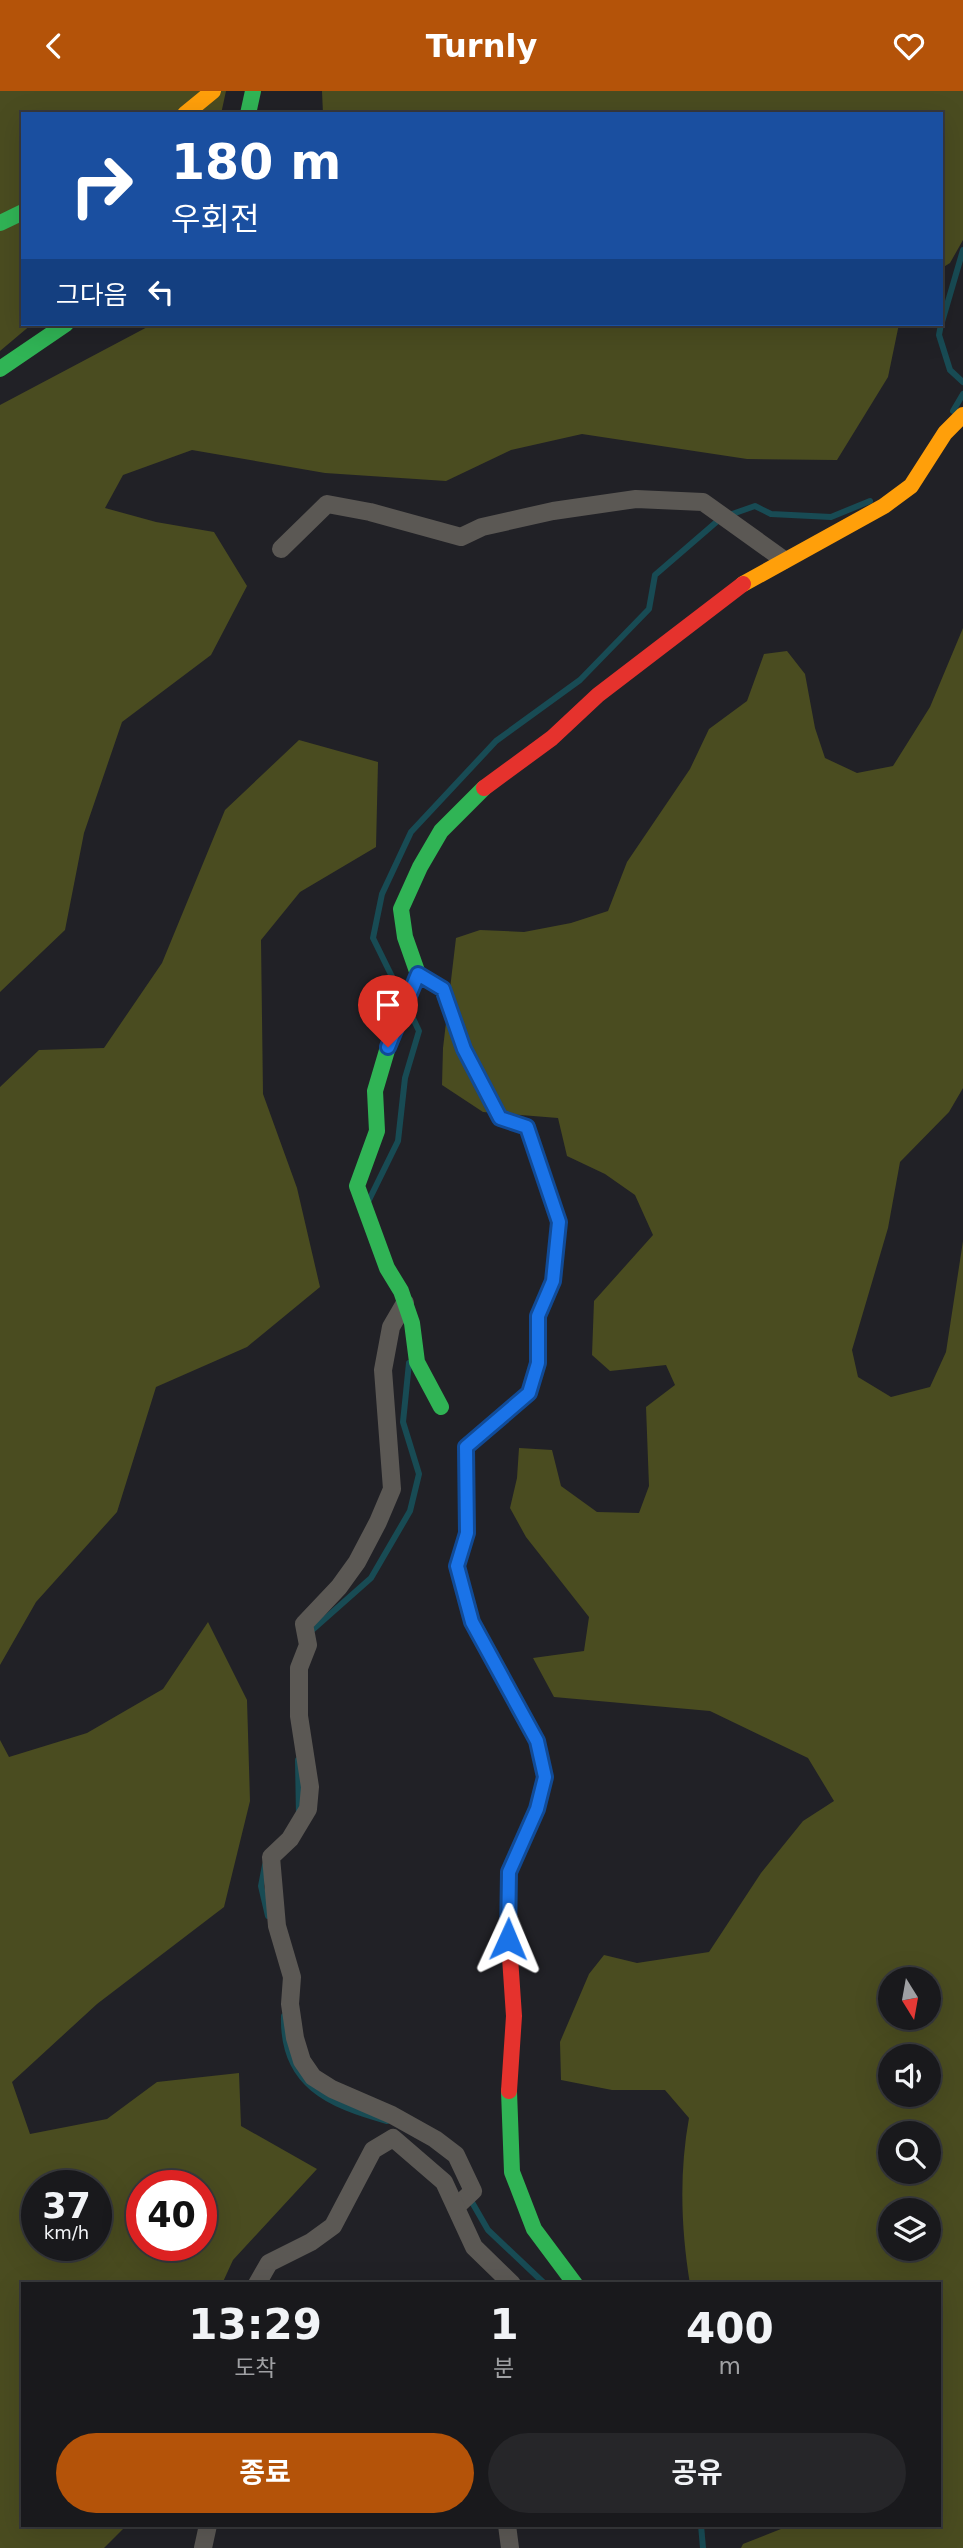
<!DOCTYPE html>
<html lang="ko">
<head>
<meta charset="utf-8">
<style>
	:root { --surface:#19191c; --page:#262629; --text:#f1f3f6; --muted:#9fa0a3; --line:#37383b; --accent:#b45309 }
	body { margin:0; font-family:"DejaVu Sans","Noto Sans KR",sans-serif; background:var(--page); color:var(--text); height:100vh; display:flex; flex-direction:column; font-size:26px; white-space:nowrap }
	* { box-sizing:border-box; margin:0 }
	p { font-size:23px; color:var(--muted) }
	.icon { flex:none; width:38px; height:38px; fill:none; stroke:currentColor; stroke-width:2; stroke-linecap:round; stroke-linejoin:round }
	.map { position:relative; flex:1; overflow:hidden }
	.side { position:absolute; left:21px; top:2191px; width:920px; height:245px; display:flex; flex-direction:column; background:var(--surface); border-radius:0px; box-shadow:0 7px 28px #0002,0 0 0 2px var(--line) }
	.side>* { flex:none }
	.top-card { position:absolute; left:21px; top:21px; width:922px; height:214px; border-radius:0px; box-shadow:0 7px 28px #0002,0 0 0 2px var(--line); background:#1a4fa0; color:#fff; overflow:hidden }
	.needle { width:46px; rotate:169deg }
	.buttons { position:absolute; left:878px; top:1876px; display:grid; gap:14px }
	.buttons a { display:grid; place-items:center; width:63px; height:63px; border-radius:50%; background:var(--surface); box-shadow:0 7px 28px #0002,0 0 0 2px var(--line); font-size:35px }
	.speed { position:absolute; left:21px; top:2079px; display:flex; gap:14px; font-size:35px; font-weight:700; text-align:center }
	.speed>* { display:grid; place-content:center; width:91px; height:91px; border-radius:50%; background:var(--surface); box-shadow:0 7px 28px #0002,0 0 0 2px var(--line); line-height:1 }
	.speed small { font-size:18px; font-weight:400 }
	.speed .limit { border:10px solid #d22; background:#fff; color:#111 }
	.pin { position:absolute; display:grid; place-items:center; width:60px; height:60px; color:#fff; margin:-72px -30px; border-radius:50% 50% 50% 0; rotate:-45deg; box-shadow:0 0 7px #0007 }
	.pin .icon { rotate:45deg }
	.me { position:absolute; width:77px; margin:-38px; rotate:1deg; stroke-linejoin:round; filter:drop-shadow(0 0 5px #0008) }
	.turn { display:flex; align-items:center; gap:24px; height:147px; padding:0 35px; font-size:32px }
	.turn .icon { width:91px; height:91px; stroke-width:2.5 }
	.turn b { display:block; font-size:49px; line-height:60px }
	.then { display:flex; align-items:center; height:66px; padding:0 35px; background:#0003; gap:14px; font-size:26px }
	.eta { display:flex; justify-content:space-evenly; align-items:center; height:119px; text-align:center }
	.eta b { font-size:42px; font-weight:700; line-height:49px }
	.button { display:flex; gap:14px; margin-top:auto; padding:14px 35px }
	.button a { flex:1; height:80px; border-radius:42px; background:var(--accent); color:#fff; font-size:28px; font-weight:700; line-height:80px; text-align:center }
	.button a+a { background:var(--page); color:var(--text) }
	header { display:flex; justify-content:space-between; align-items:center; height:91px; padding:0 35px; background:var(--accent); color:#fff; font-size:32px; font-weight:700 }
	.map>svg:first-child { display:block }
	.forest { fill:#4a4c20; fill-rule:evenodd }
	.lines { fill:none; stroke-linecap:round; stroke-linejoin:round }
	.stream { stroke:#184b54; stroke-width:6 }
	.street { stroke:#5b5854; stroke-width:18 }
	.fast { stroke:#30b455; stroke-width:16 }
	.slow { stroke:#ff9f0a; stroke-width:16 }
	.jam { stroke:#e5322d; stroke-width:16 }
	.route-casing { stroke:#114b97; stroke-width:18 }
	.route { stroke:#1a73e8; stroke-width:12 }
</style>
</head>
<body>
<header><svg class="icon" aria-label="back" viewBox="0 0 24 24"><path d="M15 5l-7 7 7 7"/></svg>Turnly<svg class="icon" aria-label="heart" viewBox="0 0 24 24"><path d="M12 20l-8-8c-3-5 5-10 8-4 3-6 11-1 8 4z"/></svg></header>
<div class="map">
<svg width="963" height="2457" viewBox="0 0 963 2457">
	<rect width="100%" height="100%" fill="#212126"/>
	<g class="forest">
		<polygon points="0,0 226,0 221,23 23,23 23,233 32,233 0,260"/>
		<polygon points="322,0 963,0 963,149 950,172 942,177 942,23 323,23"/>
		<polygon points="153,233 899,233 888,286 837,369 747,368 582,343 511,359 446,390 325,382 192,359 123,384 105,417 156,431 214,441 247,495 211,564 122,631 84,742 65,839 0,901 0,314"/>
		<path d="M963 537V997L949 1021 900 1071 888 1137 852 1259 858 1286 891 1306 930 1296 946 1261 963 1150V2457H741L743 2453 791 2434H940V2193H690C681 2138 679 2082 689 2027L665 1999H612L561 1989 560 1951 589 1883 604 1864 637 1872 709 1861 761 1782 803 1730 834 1710 808 1667 710 1620 554 1606 533 1567 584 1560 589 1526 526 1446 510 1417 517 1387 519 1357 552 1359 561 1395 597 1421 639 1422 649 1395 646 1316 675 1294 666 1274 610 1280 592 1264 594 1210 653 1144 635 1104 605 1083 567 1065 558 1027 483 1021 442 994 443 957 456 847 480 839 524 841 571 832 608 820 627 771 690 678 709 638 747 610 764 563 787 560 805 583 815 637 825 667 857 682 893 675 930 616ZM891 1888H929V1927H891ZM891 1965H929V2004H891ZM891 2042H929V2081H891ZM891 2119H929V2158H891Z"/>
		<polygon points="299,649 378,671 376,756 300,801 261,849 263,1003 297,1097 320,1196 247,1256 156,1296 117,1421 36,1511 0,1574 0,996 39,959 104,957 162,872 225,719"/>
		<path d="M208 1531 247 1609 250 1710 224 1816 97 1913 12 1991 30 2043 107 2028 157 1991 239 1982 241 2035 317 2078 233 2169 222 2193H23V2434H127L104 2457H0V1649L9 1666 87 1642 163 1598ZM37 2095H96V2154H37ZM142 2095H201V2154H142Z"/>
	</g>
	<g class="lines">
		<g class="stream">
			<polyline points="942,231 963,159"/>
			<polyline points="941,233 939,244 950,279 963,291"/>
			<polyline points="953,320 963,303"/>
			<polyline points="402,906 373,847 382,803 411,741 496,650 580,589 649,518 655,484 721,427 755,415 771,423 831,426 870,410"/>
			<polyline points="369,1109 398,1050 405,987 419,940 410,921"/>
			<polyline points="310,1541 371,1487 410,1420 419,1383 403,1331 409,1272"/>
			<polyline points="298,1669 299,1725"/>
			<polyline points="265,1774 261,1795 268,1825"/>
			<path d="M284 1925C282 1994 329 2014 387 2030"/>
			<polyline points="469,2106 488,2139 545,2193"/>
			<polyline points="701,2434 703,2457"/>
		</g>
		<g class="street">
			<polyline points="281,458 327,413 370,421 461,446 482,436 553,420 636,408 703,411 784,469"/>
			<polyline points="405,1212 391,1236 383,1279 392,1398 378,1431 357,1471 339,1496 304,1533 308,1554 299,1577 299,1625 310,1696 308,1718 290,1748 271,1766 277,1835 292,1886 290,1913 295,1947 302,1970 313,1986 332,1998 392,2024 435,2048 456,2064 473,2100 456,2116"/>
			<polyline points="257,2193 269,2172 311,2151 333,2135 373,2059 393,2047 444,2091 474,2156 512,2193"/>
			<polyline points="507,2434 510,2457"/>
			<polyline points="203,2457 208,2434"/>
		</g>
		<g class="fast">
			<polyline points="248,23 253,0"/>
			<polyline points="0,132 23,121"/>
			<polyline points="0,278 66,233"/>
			<polyline points="418,883 443,898 464,959 500,1027 527,1036 559,1131 553,1190 538,1225 538,1272 529,1302 466,1356 467,1442 457,1475 468,1515"/>
			<polyline points="441,1316 417,1271 412,1232 401,1200 387,1177 357,1095 377,1040 375,1000 388,956 418,883 405,846 401,818 420,776 441,740 484,697"/>
			<polyline points="509,2000 512,2081 534,2138 575,2193"/>
		</g>
		<g class="slow">
			<polyline points="185,23 213,0"/>
			<polyline points="743,493 884,415 911,395 945,342 963,324"/>
			<polyline points="468,1515 472,1531 537,1650 545,1686 537,1718 509,1781 508,1837"/>
		</g>
		<g class="jam">
			<polyline points="484,697 552,647 598,604 743,493"/>
			<polyline points="508,1837 514,1925 509,2000"/>
		</g>
	</g>
	<g class="lines">
		<g class="route-casing">
			<polyline id="route" points="388,956 418,883 443,898 464,958 500,1027 527,1036 559,1131 553,1190 538,1225 538,1272 529,1302 466,1356 467,1442 457,1475 472,1531 537,1650 545,1686 537,1718 509,1781 508,1848"/>
		</g>
		<use href="#route" class="route"/>
	</g>
</svg>
<div class="buttons">
<a><svg class="needle" viewBox="-14 -14 28 28"><path d="M0-13l5 13h-10z" fill="#e53935"/><path d="M0 13l5-13h-10z" fill="#9fa0a3"/></svg></a>
<a><svg class="icon" aria-label="sound" viewBox="0 0 24 24"><path d="M4 9h4l5-4v14l-5-4H4zM17 9q2 3 0 6"/></svg></a>
<a><svg class="icon" aria-label="search" viewBox="0 0 24 24"><circle cx="10" cy="10" r="6"/><path d="M15 15l6 6"/></svg></a>
<a><svg class="icon" aria-label="layers" viewBox="0 0 24 24"><path d="M12 4l9 5-9 5-9-5zM3 14l9 5 9-5"/></svg></a>
</div>
<div class="speed"><div>37<small>km/h</small></div><div class="limit">40</div></div>
<div class="pin" style="left:388px;top:956px;background:#d93025"><svg class="icon" aria-label="arrive" viewBox="0 0 24 24"><path d="M6 21V4h12l-3 4 3 4H6"/></svg></div>
<svg class="me" style="left:508px;top:1848px" viewBox="-20 -20 40 40"><path d="M0-17L14 15 0 8-14 15z" fill="#1a73e8" stroke="#fff" stroke-width="4"/></svg>
<div class="top-card">
<div class="turn"><svg class="icon" aria-label="right" viewBox="0 0 24 24"><path d="M7 20v-9h11M14 6l5 5-5 5"/></svg><div><b>180 m</b>우회전</div></div>
<div class="then">그다음<svg class="icon" aria-label="left" viewBox="0 0 24 24"><path d="M17 20v-9H6M10 6l-5 5 5 5"/></svg></div>
</div>
<section class="side">
<div class="eta">
<div><b>13:29</b><p>도착</p></div>
<div><b>1</b><p>분</p></div>
<div><b>400</b><p>m</p></div>
</div>
<div class="button"><a>종료</a><a>공유</a></div>
</section>
</div>
</body>
</html>
